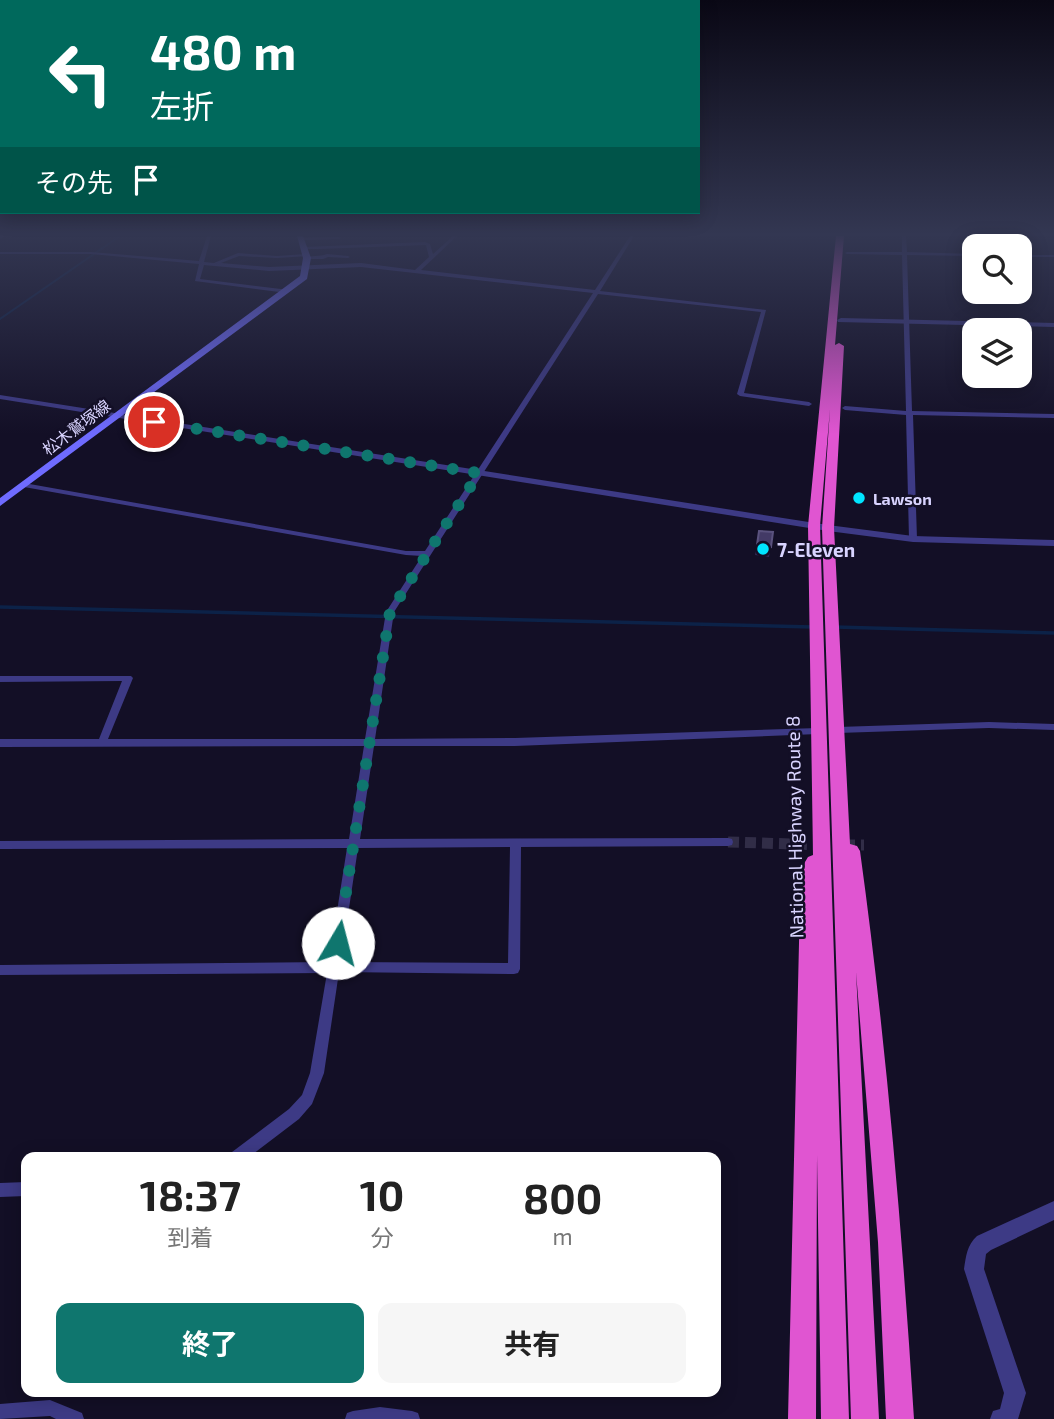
<!DOCTYPE html>
<html lang="ja">
<head>
<meta charset="utf-8">
<style>
	:root { --surface:#fff; --page:#f6f6f6; --text:#222; --muted:#767676; --accent:#0f766e }
	body { margin:0; font-family:"Exo 2","Noto Sans JP",sans-serif; background:var(--page); color:var(--text); height:100vh; display:flex; flex-direction:column; font-size:26px; white-space:nowrap }
	* { box-sizing:border-box; margin:0 }
	p { font-size:23px; color:var(--muted) }
	.icon { flex:none; width:38px; height:38px; fill:none; stroke:currentColor; stroke-width:2; stroke-linecap:round; stroke-linejoin:round }
	.map { position:relative; flex:1; overflow:hidden }
	.drawer { position:absolute; left:21px; top:1152px; width:700px; height:245px; display:flex; flex-direction:column; background:var(--surface); border-radius:14px; box-shadow:0 4px 18px #0003 }
	.drawer>* { flex:none }
	.hud { position:absolute; left:0px; top:0px; width:700px; height:214px; box-shadow:0 4px 18px #0003; background:#00695c; color:#fff; overflow:hidden }
	.buttons { position:absolute; left:962px; top:234px; display:grid; gap:14px }
	.buttons a { display:grid; place-items:center; width:70px; height:70px; border-radius:14px; background:var(--surface); box-shadow:0 4px 18px #0003; font-size:35px }
	.pin { position:absolute; display:grid; place-items:center; width:60px; height:60px; color:#fff; margin:-30px; border:4px solid #fff; border-radius:50%; box-shadow:0 2px 7px #0007 }
	.me { position:absolute; width:77px; margin:-38px; rotate:8deg; stroke-linejoin:round; filter:drop-shadow(0 0 5px #0008) }
	.turn { display:flex; align-items:center; gap:24px; height:147px; padding:0 35px; font-size:32px }
	.turn .icon { width:91px; height:91px; stroke-width:2.5 }
	.turn b { display:block; font-size:49px; line-height:60px }
	.then { display:flex; align-items:center; height:66px; padding:0 35px; background:#0003; gap:14px; font-size:26px }
	.eta { display:flex; justify-content:space-evenly; align-items:center; height:119px; text-align:center }
	.eta b { font-size:42px; font-weight:700; line-height:49px }
	.button { display:flex; gap:14px; margin-top:auto; padding:14px 35px }
	.button a { flex:1; height:80px; border-radius:14px; background:var(--accent); color:#fff; font-size:28px; font-weight:700; line-height:80px; text-align:center }
	.button a+a { background:var(--page); color:var(--text) }
	.map>svg:first-child { display:block }
	.lines { fill:none; stroke-linecap:round; stroke-linejoin:round }
	.stream-far1 { stroke:#0c2248; stroke-width:2 }
	.stream { stroke:#0c2248; stroke-width:3.5 }
	.minor-tunnel { stroke:#312d47; stroke-width:11; stroke-dasharray:11 6; stroke-linecap:butt }
	.minor { fill:#3d3a85; fill-rule:evenodd }
	.tertiary { fill:#3d3a85; fill-rule:evenodd }
	.secondary { fill:#6f6bff; fill-rule:evenodd }
	.trunk { fill:#e055d1; fill-rule:evenodd }
	.wall { fill:#312854 }
	.building { fill:#433a66; stroke:#5a527e; stroke-width:2 }
	.route { stroke:#0f766e; stroke-width:12; stroke-dasharray:0 21.6 }
	.poi-dot { fill:#00e5ff; stroke:#130f26; stroke-width:2.5 }
	.labels { text-anchor:middle; dominant-baseline:central; stroke-width:5; stroke-linejoin:round; paint-order:stroke }
	.far-street-label { font-size:16px; fill:#d9d4ff; stroke:#130f26 }
	.far-poi-label { font-size:16px; font-weight:bold; fill:#d9d4ff; stroke:#130f26; text-anchor:start }
	.poi-label { font-size:19px; font-weight:bold; fill:#d9d4ff; stroke:#130f26; text-anchor:start }
	.street-label { font-size:19px; fill:#d9d4ff; stroke:#130f26 }
</style>
</head>
<body>
<div class="map">
<svg width="1054" height="1419" viewBox="0 0 1054 1419">
	<rect width="100%" height="100%" fill="#130f26"/>
	<g class="lines">
		<polyline class="stream-far1" points="0,319 120,236"/>
		<g class="stream">
			<polyline points="0,607 813,627"/>
			<polyline points="835,627 1054,633"/>
		</g>
		<g class="minor-tunnel">
			<polyline points="728,842 825,845"/>
			<polyline points="844,845 864,845"/>
		</g>
		<g class="minor">
			<polygon points="0,236 5,236 0,239"/>
			<path d="M207 236H211L204 262 214 263 238 253 277 256 306 254 308 256 277 258 239 256 221 263 269 267 361 263 415 270 429 257 426 245 318 249H303L301 248 303 247 425 242 430 244 433 254 453 236H457L421 270 595 290 630 236H634L600 291 766 310 744 393 809 402 812 404 809 406 740 396 737 394 761 312 598 294 394 612 375 739 515 738 818 728 823 731 818 734 515 746H374L360 839 728 838 732 839 733 842 732 845 728 846 521 847 520 969 518 973 514 974 339 972 324 1073 312 1104 299 1119 249 1157H230L232 1152 289 1109 302 1095 310 1073 327 973 0 975V965L329 962 347 848 0 849V841L349 839 364 746 0 747V739H99L122 681 0 682V676H131L133 678 108 739H365L386 612 422 556 406 555 24 487 20 485 24 483 406 551H425L593 293 361 267 269 271 204 265 200 279 289 290 290 291 287 293 195 281 199 264 91 254H0V252H91L199 261ZM510 847 508 963 341 962 358 848Z"/>
			<polygon points="902,236 906,236 907,252 975,254 975,256 907,255 912,411 1054,414 1054,418 913,415 917,539 913,541 909,539 906,415 845,410 842,408 845,406 906,411 902,255 847,254 845,253 847,252 902,252"/>
			<polygon points="339,237 341,239 301,240 299,239 301,238"/>
			<path d="M327 254 348 256 350 257 348 258 328 257 323 259H307L305 258C311 255 319 257 327 254Z"/>
			<rect x="1020" y="255" width="34" height="2"/>
			<polygon points="989,722 1054,724 1054,730 989,728 838,733 833,730 838,727"/>
			<polygon points="26,1182 26,1196 0,1197 0,1183"/>
			<polygon points="50,1400 82,1413 84,1419 56,1419 50,1416 0,1419 0,1404"/>
			<polygon points="380,1407 412,1411 418,1413 420,1419 345,1419 347,1413 353,1411"/>
		</g>
		<g class="tertiary">
			<polygon points="841,318 1054,323 1054,327 838,322 837,320"/>
			<polygon points="0,395 828,525 913,536 1054,540 1054,546 913,542 828,531 0,399"/>
			<path d="M1054 1201V1220L991 1250 986 1254 984 1269 1026 1393 1018 1419H990L993 1411 1000 1409 1004 1393 964 1269C966 1256 967 1245 977 1236Z"/>
		</g>
		<polygon class="secondary" points="297,236 303,236 311,258 307,279 0,506 0,498 300,276 303,258"/>
		<path class="trunk" d="M836 236H844L835 345 839 343 844 346 834 528 850 844 857 846 860 851C886 1040 902 1229 914 1419H886L878 1242 856 972 879 1419H851L822 528 830 409 820 526 849 1419H821L817 1155 816 1419H788L800 900 805 862 808 857 813 855 808 526Z"/>
	</g>
	<polygon class="wall" points="759,531 771,547 769,557 755,555"/>
	<polygon class="building" points="759,531 773,532 771,547 757,545"/>
	<linearGradient id="sky" x2="0" y2="1"><stop stop-color="#0a0815"/><stop offset="0.54" stop-color="#333752"/><stop offset="1" stop-color="#333752" stop-opacity="0"/></linearGradient>
	<rect width="1054" height="434" fill="url(#sky)"/>
	<g class="lines">
		<polyline class="route" points="154,422 479,473 390,612 338,943"/>
	</g>
	<g class="poi-dot">
		<circle cx="859" cy="498" r="7"/>
		<circle cx="763" cy="549" r="7"/>
	</g>
	<g class="labels">
		<g class="far-street-label">
			<text transform="translate(76 427) rotate(-37)">松木鷲塚線</text>
		</g>
		<g class="far-poi-label">
			<text x="873" y="498">Lawson</text>
		</g>
		<g class="poi-label">
			<text x="777" y="549">7-Eleven</text>
		</g>
		<g class="street-label">
			<text transform="translate(794 827) rotate(-91)">National Highway Route 8</text>
		</g>
	</g>
</svg>
<div class="buttons">
<a><svg class="icon" aria-label="search" viewBox="0 0 24 24"><circle cx="10" cy="10" r="6"/><path d="M15 15l6 6"/></svg></a>
<a><svg class="icon" aria-label="layers" viewBox="0 0 24 24"><path d="M12 4l9 5-9 5-9-5zM3 14l9 5 9-5"/></svg></a>
</div>
<div class="pin" style="left:154px;top:422px;background:#d93025"><svg class="icon" aria-label="arrive" viewBox="0 0 24 24"><path d="M6 21V4h12l-3 4 3 4H6"/></svg></div>
<svg class="me" style="left:338px;top:943px" viewBox="-20 -20 40 40"><circle r="19" fill="#fff"/><path d="M0-13L10 11 0 6-10 11z" fill="#0f766e"/></svg>
<div class="hud">
<div class="turn"><svg class="icon" aria-label="left" viewBox="0 0 24 24"><path d="M17 20v-9H6M10 6l-5 5 5 5"/></svg><div><b>480 m</b>左折</div></div>
<div class="then">その先<svg class="icon" aria-label="arrive" viewBox="0 0 24 24"><path d="M6 21V4h12l-3 4 3 4H6"/></svg></div>
</div>
<section class="drawer">
<div class="eta">
<div><b>18:37</b><p>到着</p></div>
<div><b>10</b><p>分</p></div>
<div><b>800</b><p>m</p></div>
</div>
<div class="button"><a>終了</a><a>共有</a></div>
</section>
</div>
</body>
</html>
